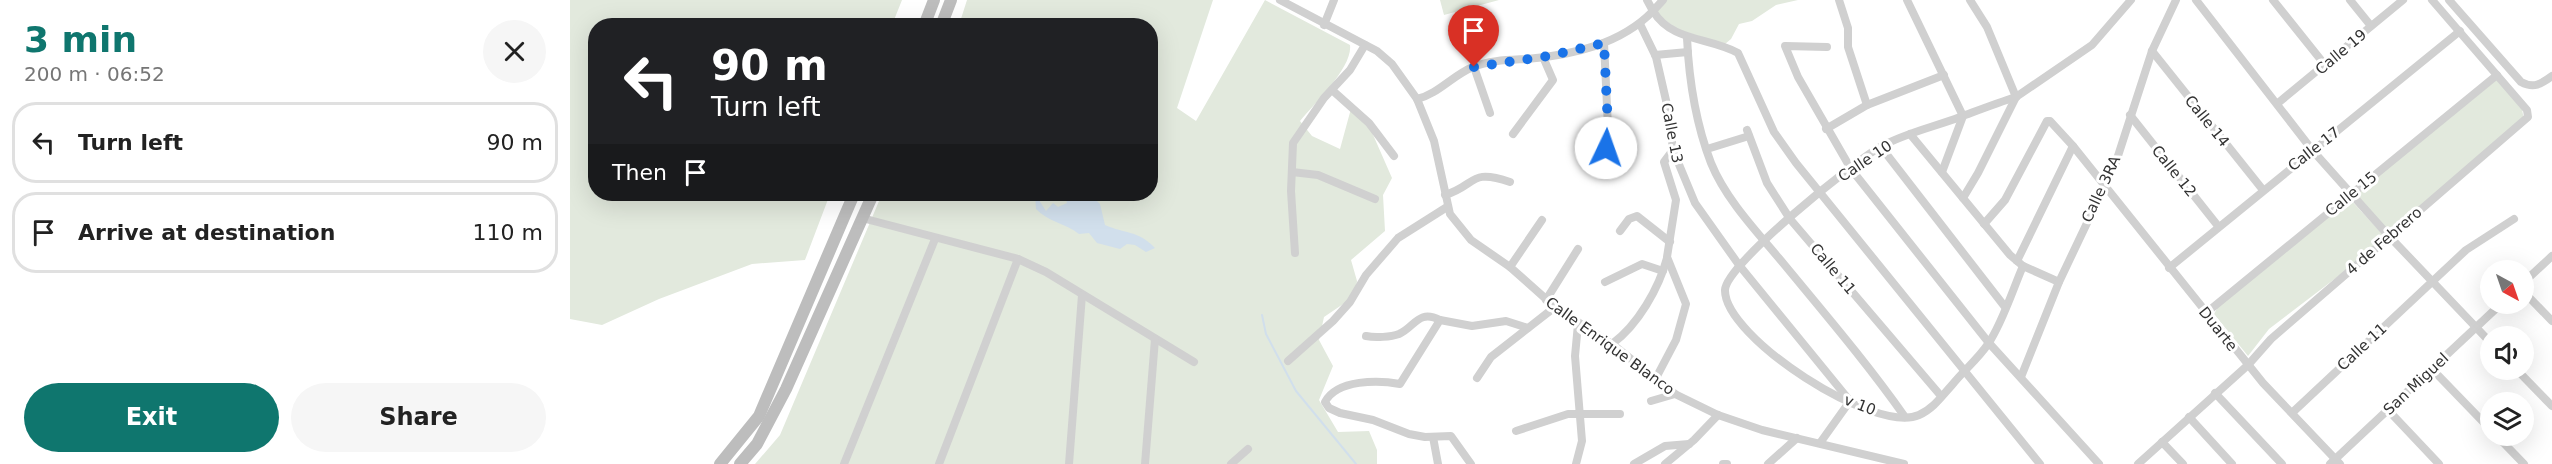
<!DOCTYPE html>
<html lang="en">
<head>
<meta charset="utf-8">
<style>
	:root { --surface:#fff; --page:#f6f6f6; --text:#222; --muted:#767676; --line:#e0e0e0; --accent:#0f766e }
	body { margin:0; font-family:"DejaVu Sans",sans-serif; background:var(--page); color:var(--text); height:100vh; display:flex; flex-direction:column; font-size:22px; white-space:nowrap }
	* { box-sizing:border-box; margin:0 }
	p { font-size:20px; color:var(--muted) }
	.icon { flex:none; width:33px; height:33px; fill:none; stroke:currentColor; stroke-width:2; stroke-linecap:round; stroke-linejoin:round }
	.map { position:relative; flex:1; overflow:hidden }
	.panel { display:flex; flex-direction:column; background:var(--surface); width:570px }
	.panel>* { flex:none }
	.top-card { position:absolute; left:18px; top:18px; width:570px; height:183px; border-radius:24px; box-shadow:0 6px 24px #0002; background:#202124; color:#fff; overflow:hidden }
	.needle { width:39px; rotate:140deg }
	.controls { position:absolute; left:1910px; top:260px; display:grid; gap:12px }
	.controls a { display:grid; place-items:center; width:54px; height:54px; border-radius:50%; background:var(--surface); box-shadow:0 6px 24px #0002; font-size:30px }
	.pin { position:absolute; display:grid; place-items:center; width:51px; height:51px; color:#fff; margin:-62px -26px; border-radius:50% 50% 50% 0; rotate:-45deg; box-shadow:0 0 6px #0007 }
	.pin .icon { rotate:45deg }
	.me { position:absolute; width:66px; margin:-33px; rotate:3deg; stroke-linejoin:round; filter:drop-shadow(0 0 4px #0008) }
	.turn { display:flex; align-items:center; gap:21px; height:126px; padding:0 24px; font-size:27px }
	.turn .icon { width:78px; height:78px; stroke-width:2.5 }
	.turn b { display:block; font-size:42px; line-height:51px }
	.then { display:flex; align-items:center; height:57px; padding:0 24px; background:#0003; gap:12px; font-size:22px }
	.round { display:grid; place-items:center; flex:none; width:63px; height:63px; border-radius:32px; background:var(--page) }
	.head { display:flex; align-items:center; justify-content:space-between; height:102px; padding:0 24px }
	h1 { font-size:36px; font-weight:600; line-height:45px; color:var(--accent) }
	.button { display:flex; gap:12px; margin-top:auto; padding:12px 24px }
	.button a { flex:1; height:69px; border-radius:36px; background:var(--accent); color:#fff; font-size:24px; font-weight:600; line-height:69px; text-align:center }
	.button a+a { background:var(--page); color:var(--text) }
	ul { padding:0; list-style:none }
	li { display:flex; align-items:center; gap:18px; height:81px; margin:0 12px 9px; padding:0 12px; border:3px solid var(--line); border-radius:24px }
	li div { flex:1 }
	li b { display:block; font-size:22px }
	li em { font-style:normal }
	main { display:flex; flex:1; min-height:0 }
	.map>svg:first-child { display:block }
	.green { fill:#e2e9dd }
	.water { fill:#d1dfec }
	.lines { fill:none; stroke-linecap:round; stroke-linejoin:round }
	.stream { stroke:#d1dfec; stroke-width:2 }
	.street { stroke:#d0d0d0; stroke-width:8 }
	.secondary { stroke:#bdbdbd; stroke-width:12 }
	.route { stroke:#1a73e8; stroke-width:10; stroke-dasharray:0 18 }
	.labels { text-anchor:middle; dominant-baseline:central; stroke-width:6; stroke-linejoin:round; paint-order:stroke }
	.street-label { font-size:15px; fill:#333; stroke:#fff }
</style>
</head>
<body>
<main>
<section class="panel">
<div class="head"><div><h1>3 min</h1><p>200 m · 06:52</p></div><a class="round"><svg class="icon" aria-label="close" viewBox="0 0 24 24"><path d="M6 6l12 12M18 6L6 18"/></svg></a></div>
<ul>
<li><svg class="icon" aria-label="left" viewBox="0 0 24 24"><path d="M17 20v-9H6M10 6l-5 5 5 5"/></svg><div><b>Turn left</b></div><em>90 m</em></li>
<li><svg class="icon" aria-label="arrive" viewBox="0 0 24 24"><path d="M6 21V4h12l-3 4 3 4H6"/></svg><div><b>Arrive at destination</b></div><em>110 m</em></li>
</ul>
<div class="button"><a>Exit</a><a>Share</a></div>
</section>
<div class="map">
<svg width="1982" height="464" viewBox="0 0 1982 464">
	<rect width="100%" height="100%" fill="#fff"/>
	<g class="green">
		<polygon points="0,0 332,0 322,25 26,26 26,194 260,194 235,260 182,264 89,299 32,325 0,319"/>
		<path d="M397 0H643L607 108 626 121 695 0 780 45C783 67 744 104 730 121L742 136 770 149 782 105 797 121 822 178 813 195 815 231 781 260 787 281 785 296 754 317 749 340 763 366 749 400 768 432 799 431 807 450V464H185L210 435 312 194H580V26L389 25Z"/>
		<polygon points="870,0 929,0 874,15"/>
		<polygon points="1094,0 1228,0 1206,5 1182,21 1169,24 1161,39 1155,44 1111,32 1086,13"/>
		<polygon points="1924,76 1951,104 1954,120 1818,235 1781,195"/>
		<polygon points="1778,197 1817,239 1699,329 1678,356 1644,314 1651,301"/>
	</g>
	<path class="water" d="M465 194 476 211 483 203 488 207 497 203 495 197 486 194H520L530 204 535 225C555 234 568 230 585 248L576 252 565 245 557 244 550 249 527 243 519 233 509 234C495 223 478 222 466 209Z"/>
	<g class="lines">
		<polyline class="stream" points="692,315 696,334 726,391 786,464"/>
		<g class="street">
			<polyline points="710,0 807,51 822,64 847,99 864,141 880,214 901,240 940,267 985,307 1042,344 1105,394 1148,415 1192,430 1334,464"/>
			<path d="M1093 0 1083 11C1102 42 1139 37 1168 53L1204 132 1226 163 1470 464"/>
			<polyline points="1269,0 1278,28 1278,47 1297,105"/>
			<polyline points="1337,0 1393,116 1372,172"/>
			<polyline points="1400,0 1417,27 1446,97"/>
			<polyline points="1626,0 1743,151 1818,235 1920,342"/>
			<polyline points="1703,0 1755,65"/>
			<polyline points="1780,0 1801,26"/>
			<path d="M1879 0 1951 82C1964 89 1971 84 1982 76"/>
			<polyline points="1070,24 1086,57 1098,109 1103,150 1125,203 1169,265 1280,401 1250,443"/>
			<polyline points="754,25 764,0"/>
			<path d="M1117 38C1119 80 1126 124 1141 163 1156 200 1188 233 1213 263 1255 314 1297 363 1335 417"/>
			<polyline points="1257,47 1215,46 1228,77 1281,169 1419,343 1529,464"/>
			<polyline points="1582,51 1693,190"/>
			<polyline points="1085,55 1118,52"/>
			<polyline points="904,67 920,113"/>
			<polyline points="762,90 799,123 824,156"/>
			<path d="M1446 97C1427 103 1409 110 1390 117 1364 127 1335 133 1310 147 1284 162 1156 264 1155 290 1154 337 1305 435 1349 415 1363 409 1372 396 1382 385 1393 371 1408 359 1418 344 1432 324 1443 289 1453 266"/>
			<path d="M847 99C868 94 883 75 903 67 920 60 939 60 957 59 1003 55 1051 44 1083 11L1077 0"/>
			<polyline points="1708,103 1833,0"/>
			<polyline points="1560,115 1648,226"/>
			<polyline points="1256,129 1297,105 1374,75"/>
			<polyline points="1177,130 1197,183 1220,219 1371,396"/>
			<polyline points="943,134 983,80 973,57"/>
			<polyline points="1340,134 1440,255 1453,266 1489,282"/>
			<polyline points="1311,147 1435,307"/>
			<polyline points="1137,149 1179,136"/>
			<polyline points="722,172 748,175 805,199"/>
			<polyline points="1032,174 1038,127 1034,43"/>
			<path d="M875 195C907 185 899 168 940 182"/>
			<polyline points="1393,198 1408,173 1446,97 1522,45 1561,0"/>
			<polyline points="292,218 448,259 476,272 624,362"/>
			<polyline points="1414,224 1435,200 1477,121 1480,121 1503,146 1693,383 1770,464"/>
			<polyline points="1050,231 1059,219 1067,216 1100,242"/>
			<polyline points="725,253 721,191 723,143 754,98 780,70 795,45"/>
			<polyline points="1447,261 1503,146"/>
			<polyline points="940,267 972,220"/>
			<polyline points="1599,268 1890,31"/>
			<polyline points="1035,282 1072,264 1093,271"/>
			<polyline points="1953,283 1982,256"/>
			<polyline points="1953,291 1982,321"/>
			<polyline points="976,300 1008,249"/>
			<polyline points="1636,313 1927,75"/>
			<path d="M796 336C805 338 821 337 829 334 845 327 848 309 870 320"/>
			<path d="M1042 344C1068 325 1089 288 1097 258"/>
			<polyline points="718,361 763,321 780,302 796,275 828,238 877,207"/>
			<polyline points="1862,369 1920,429"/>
			<polyline points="1946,369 1982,406"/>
			<polyline points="1451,377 1489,282 1546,162 1582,51 1606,0"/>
			<polyline points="907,378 921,357 985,307"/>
			<polyline points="1086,378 1106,340 1116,304 1097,257 1106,200 1094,162 1103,150"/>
			<polyline points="1645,393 1712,464"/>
			<polyline points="1081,401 1105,394"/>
			<polyline points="1818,410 1869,464"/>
			<polyline points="1723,412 1896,250 1944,219"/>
			<polyline points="1619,417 1662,464"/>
			<polyline points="946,431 998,414 1050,414"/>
			<polyline points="1926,435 1954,464"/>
			<polyline points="863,437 868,464"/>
			<polyline points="1592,442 1613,464"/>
			<polyline points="274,464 365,239"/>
			<polyline points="369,464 448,259"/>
			<polyline points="499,464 512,295"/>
			<polyline points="575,464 585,339"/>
			<polyline points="661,464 678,449"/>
			<path d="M901 464 881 436 855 437 839 434 803 420 770 413 759 408 755 402C767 379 809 380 830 384L870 320 902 326 936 321 958 328"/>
			<polyline points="1006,464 1012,441 1005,356 1008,324"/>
			<polyline points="1064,464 1095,446 1119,444"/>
			<polyline points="1095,464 1124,440 1148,415"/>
			<polyline points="1153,464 1157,464"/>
			<polyline points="1198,464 1227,438"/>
			<polyline points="1568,464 1678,365 1701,339 1958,117 1957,110 1862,0"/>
			<polyline points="1760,464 1932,303"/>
		</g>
		<g class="secondary">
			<polyline points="354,26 364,0"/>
			<polyline points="371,26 381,0"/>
			<polyline points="150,464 189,416 284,194"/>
			<polyline points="170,464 187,444 216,389 303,194"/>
		</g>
	</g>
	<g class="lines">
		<polyline class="route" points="904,67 979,56 1034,43 1038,127 1036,148"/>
	</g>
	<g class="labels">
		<g class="street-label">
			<text transform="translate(1771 52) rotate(-40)">Calle 19</text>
			<text transform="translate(1637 121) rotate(51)">Calle 14</text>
			<text transform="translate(1102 133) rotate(79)">Calle 13</text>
			<text transform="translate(1744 149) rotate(-38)">Calle 17</text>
			<text transform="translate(1295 161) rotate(-34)">Calle 10</text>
			<text transform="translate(1604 171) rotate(51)">Calle 12</text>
			<text transform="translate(1531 189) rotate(-65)">Calle 3RA</text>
			<text transform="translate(1781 194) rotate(-39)">Calle 15</text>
			<text transform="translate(1814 241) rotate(-41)">4 de Febrero</text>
			<text transform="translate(1263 269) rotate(50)">Calle 11</text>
			<text transform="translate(1648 329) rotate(51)">Duarte</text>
			<text transform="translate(1040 346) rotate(36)">Calle Enrique Blanco</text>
			<text transform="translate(1792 347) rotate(-43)">Calle 11</text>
			<text transform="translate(1846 384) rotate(-43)">San Miguel</text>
			<text transform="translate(1290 405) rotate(21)">v 10</text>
		</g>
	</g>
</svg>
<div class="controls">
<a><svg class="needle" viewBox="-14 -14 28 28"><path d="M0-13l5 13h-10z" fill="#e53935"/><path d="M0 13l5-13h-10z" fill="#767676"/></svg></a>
<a><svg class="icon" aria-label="sound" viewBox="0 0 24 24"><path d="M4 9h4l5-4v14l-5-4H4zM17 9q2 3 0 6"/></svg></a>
<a><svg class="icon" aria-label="layers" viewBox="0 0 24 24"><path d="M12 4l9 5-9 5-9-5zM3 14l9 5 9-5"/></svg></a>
</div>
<div class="pin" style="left:904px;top:67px;background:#d93025"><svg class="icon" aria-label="arrive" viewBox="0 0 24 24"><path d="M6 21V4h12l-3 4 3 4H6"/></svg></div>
<svg class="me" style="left:1036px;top:148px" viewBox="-20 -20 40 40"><circle r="19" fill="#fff"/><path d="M0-13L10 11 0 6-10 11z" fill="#1a73e8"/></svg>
<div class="top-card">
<div class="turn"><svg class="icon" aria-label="left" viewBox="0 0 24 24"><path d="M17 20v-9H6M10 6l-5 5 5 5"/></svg><div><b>90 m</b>Turn left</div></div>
<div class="then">Then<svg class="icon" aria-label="arrive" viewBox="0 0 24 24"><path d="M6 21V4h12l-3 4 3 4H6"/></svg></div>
</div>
</div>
</main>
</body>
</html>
